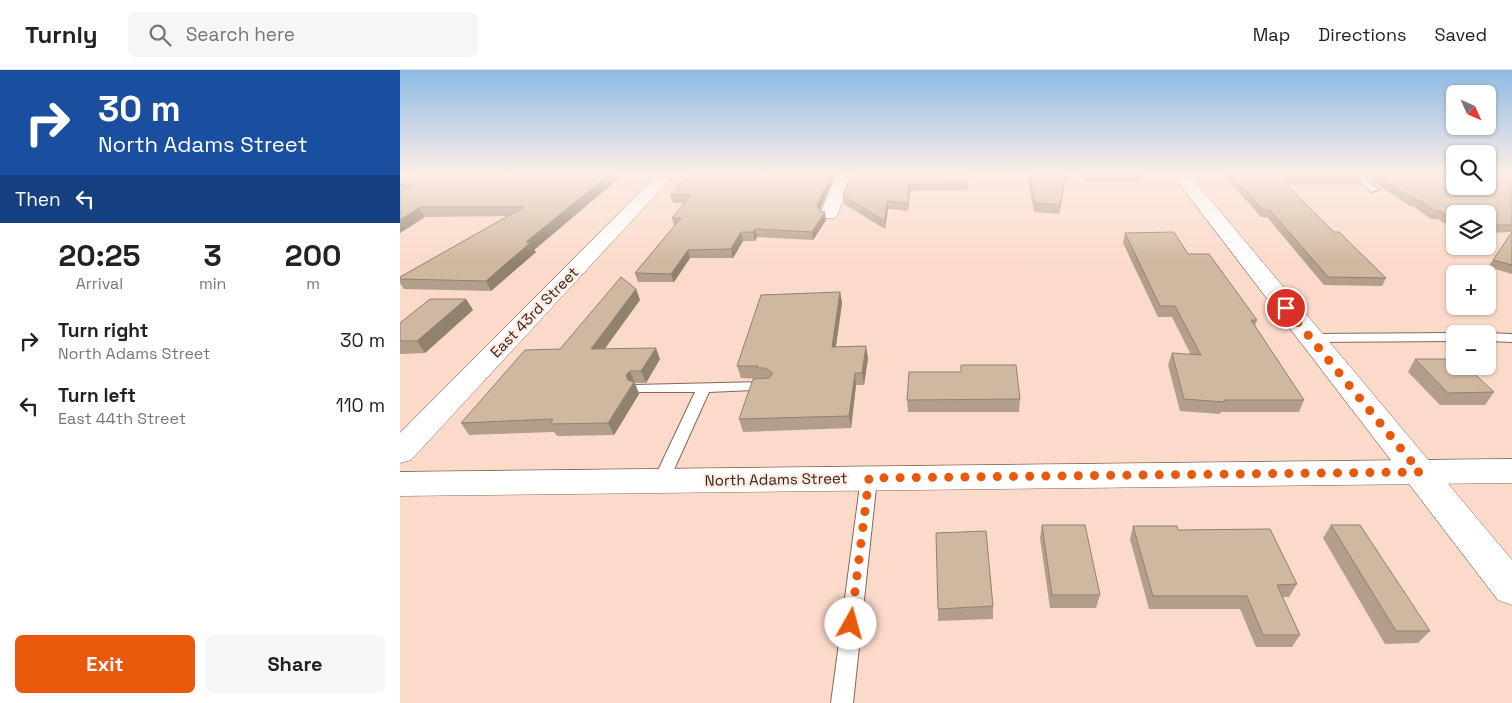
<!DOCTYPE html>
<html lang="en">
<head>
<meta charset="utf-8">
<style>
	:root { --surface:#fff; --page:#f6f6f6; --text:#222; --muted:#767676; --line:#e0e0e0; --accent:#ea580c }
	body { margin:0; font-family:"Space Grotesk",sans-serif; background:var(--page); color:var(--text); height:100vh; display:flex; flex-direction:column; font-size:19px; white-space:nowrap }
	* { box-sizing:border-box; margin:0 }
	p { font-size:16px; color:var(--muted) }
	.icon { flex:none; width:28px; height:28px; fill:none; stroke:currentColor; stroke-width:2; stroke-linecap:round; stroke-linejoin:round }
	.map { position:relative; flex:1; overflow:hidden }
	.drawer { display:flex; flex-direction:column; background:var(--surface); width:400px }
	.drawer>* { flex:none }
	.guide { background:#1a4fa0; color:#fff; overflow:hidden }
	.needle { width:32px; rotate:135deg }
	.buttons { position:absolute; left:1046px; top:15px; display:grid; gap:10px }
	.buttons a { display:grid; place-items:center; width:50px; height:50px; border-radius:8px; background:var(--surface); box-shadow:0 1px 4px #0004; font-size:25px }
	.pin { position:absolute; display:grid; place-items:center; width:42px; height:42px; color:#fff; margin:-21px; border:2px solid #fff; border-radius:50%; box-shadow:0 1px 5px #0007 }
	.me { position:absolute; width:55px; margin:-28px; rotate:7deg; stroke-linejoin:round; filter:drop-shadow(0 0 4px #0008) }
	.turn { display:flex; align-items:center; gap:18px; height:105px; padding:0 15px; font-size:22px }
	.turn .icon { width:65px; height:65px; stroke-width:2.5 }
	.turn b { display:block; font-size:35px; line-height:42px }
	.then { display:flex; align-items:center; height:48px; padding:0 15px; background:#0003; gap:10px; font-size:19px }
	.eta { display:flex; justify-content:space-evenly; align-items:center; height:85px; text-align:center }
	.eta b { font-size:30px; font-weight:700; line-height:35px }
	.cta { display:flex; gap:10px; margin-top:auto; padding:10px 15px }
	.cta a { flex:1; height:58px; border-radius:8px; background:var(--accent); color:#fff; font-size:20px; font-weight:700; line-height:58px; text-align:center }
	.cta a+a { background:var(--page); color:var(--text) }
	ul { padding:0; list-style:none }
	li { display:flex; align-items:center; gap:15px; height:65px; padding:0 15px }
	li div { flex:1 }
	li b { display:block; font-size:19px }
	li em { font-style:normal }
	header { display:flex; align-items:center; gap:30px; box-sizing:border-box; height:70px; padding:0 25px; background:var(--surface); border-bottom:1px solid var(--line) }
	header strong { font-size:24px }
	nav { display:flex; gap:28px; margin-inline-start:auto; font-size:18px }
	.search { width:350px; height:45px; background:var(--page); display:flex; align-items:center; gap:12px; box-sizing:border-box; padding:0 18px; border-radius:8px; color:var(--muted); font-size:19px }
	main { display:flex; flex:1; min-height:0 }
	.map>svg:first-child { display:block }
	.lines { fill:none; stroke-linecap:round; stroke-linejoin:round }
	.lane-casing { stroke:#846859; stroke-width:2 }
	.street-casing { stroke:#846859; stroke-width:1 }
	.secondary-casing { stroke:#846859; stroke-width:1 }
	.lane { fill:#fff; fill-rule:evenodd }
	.street { fill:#fff; fill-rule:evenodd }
	.secondary { fill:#fff; fill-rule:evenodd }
	.wall { fill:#b29e89 }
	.shaded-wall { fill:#91816f }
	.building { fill:#cfb89f; stroke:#91816f }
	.route { stroke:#ea580c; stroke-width:9; stroke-dasharray:0 16.2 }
	.labels { text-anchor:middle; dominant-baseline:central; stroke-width:4.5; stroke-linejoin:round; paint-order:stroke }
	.street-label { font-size:15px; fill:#342821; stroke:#ffebe1 }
</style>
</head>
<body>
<header>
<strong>Turnly</strong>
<div class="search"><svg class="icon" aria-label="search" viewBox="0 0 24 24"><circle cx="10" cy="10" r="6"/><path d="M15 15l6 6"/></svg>Search here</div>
<nav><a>Map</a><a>Directions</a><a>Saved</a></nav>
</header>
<main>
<section class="drawer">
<div class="guide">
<div class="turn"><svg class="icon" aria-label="right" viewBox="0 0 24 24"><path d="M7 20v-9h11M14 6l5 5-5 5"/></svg><div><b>30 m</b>North Adams Street</div></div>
<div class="then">Then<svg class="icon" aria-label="left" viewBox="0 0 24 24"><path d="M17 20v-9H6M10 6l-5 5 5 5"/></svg></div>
</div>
<div class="eta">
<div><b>20:25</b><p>Arrival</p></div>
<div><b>3</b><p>min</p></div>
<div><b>200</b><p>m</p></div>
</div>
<ul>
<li><svg class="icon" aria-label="right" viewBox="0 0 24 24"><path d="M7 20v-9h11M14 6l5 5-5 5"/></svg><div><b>Turn right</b><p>North Adams Street</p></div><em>30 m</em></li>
<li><svg class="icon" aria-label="left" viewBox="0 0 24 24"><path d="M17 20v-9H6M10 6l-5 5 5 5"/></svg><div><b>Turn left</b><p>East 44th Street</p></div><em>110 m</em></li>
</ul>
<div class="cta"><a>Exit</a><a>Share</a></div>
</section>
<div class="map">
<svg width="1112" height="633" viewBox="0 0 1112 633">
	<rect width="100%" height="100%" fill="#fbdaca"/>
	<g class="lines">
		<g class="lane-casing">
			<g id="lane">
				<polygon points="948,103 957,103 979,120 972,122"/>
				<polygon points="1055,263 1057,264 1055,264 1055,271 911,272 905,268 911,264"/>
				<polygon points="1088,263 1112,264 1112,272 1088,271 1086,264"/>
				<polygon points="367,312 374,316 372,319 309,322 267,415 261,417 255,415 253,411 295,322 240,322 235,321 233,318 235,315"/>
				<polygon points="469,402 475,404 477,408 453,633 431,633 461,408 463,404"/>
			</g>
		</g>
		<g class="street-casing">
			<g id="street">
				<polygon points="259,103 276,103 11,390 0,393 0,363"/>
				<polygon points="437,103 453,103 438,144 435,148 423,148 420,144"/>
				<polygon points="771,103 788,103 1112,490 1112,535 1098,530"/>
			</g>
		</g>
		<g class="secondary-casing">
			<polygon id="secondary" points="1112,389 1112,413 0,426 0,402"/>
		</g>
		<use href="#lane" class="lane"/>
		<use href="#street" class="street"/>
		<use href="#secondary" class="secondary"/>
	</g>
	<g class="wall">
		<polygon points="436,103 420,140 426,150 413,170 357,167 355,171 343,171 333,188 290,188 274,212 238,212 235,203 274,156 272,148 285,133 273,133 270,125"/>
		<polygon points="569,103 568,120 510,121 508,141 488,139 485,159 444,134 443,126"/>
		<polygon points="627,103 667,103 659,144 634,142"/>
		<polygon points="682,103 741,103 742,105 741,112 686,112"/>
		<polygon points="822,103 957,103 962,108 960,115 887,115 934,162 986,208 982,216 924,215 867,147 861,147"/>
		<polygon points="960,103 1112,103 1112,204 1088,197 1112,162 1088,163 1088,144 1055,144 1055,160 1038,149 1031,149 1013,136 1010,136"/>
		<polygon points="216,105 218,109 134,180 136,182 91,221 4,219 0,213 0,207 107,146 25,147 0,163 0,111"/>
		<polygon points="725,163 788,184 857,250 855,256 904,330 899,342 821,342 820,344 780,341 768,295 772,283 791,285 772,247 758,247 723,173"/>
		<polygon points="236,219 240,230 205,279 260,289 246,313 235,313 239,324 214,365 157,366 154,362 69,365 61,353 160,279"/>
		<polygon points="440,222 442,233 436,277 468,288 464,315 456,315 451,358 343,362 339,349 360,309 341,308 337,296"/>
		<polygon points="66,229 73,240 25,283 0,284 0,253"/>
		<polygon points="1015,289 1094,322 1085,335 1040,335 1008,302"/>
		<polygon points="620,329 619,342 508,342 507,330"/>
		<polygon points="642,455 700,525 696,538 650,538 640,468"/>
		<polygon points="931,455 1030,561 1018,573 985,574 923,468"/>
		<polygon points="733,456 778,460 897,514 889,527 883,527 900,565 892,577 856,577 840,539 749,539 730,469"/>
		<polygon points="593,536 593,549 538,551 538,539"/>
	</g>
	<g class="shaded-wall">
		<polygon points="209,103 218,103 216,105 218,109 134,180 136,182 91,221 86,211 126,172"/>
		<polygon points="432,103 436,103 418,143 417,135"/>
		<polygon points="667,103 659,144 660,135"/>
		<polygon points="509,114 510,121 508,141 508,133"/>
		<polygon points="487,131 488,139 485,159 485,151"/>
		<polygon points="20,137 25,147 0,163 0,150"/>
		<polygon points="425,142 426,150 413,170 412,162"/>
		<polygon points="355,159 357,167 355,171 353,162"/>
		<polygon points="341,162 343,171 333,188 331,179"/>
		<polygon points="288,180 290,188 274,212 271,204"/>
		<polygon points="236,219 240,230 196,290 191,279"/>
		<polygon points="440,222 442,233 434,289 432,277"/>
		<polygon points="66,229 73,240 25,283 17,271"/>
		<polygon points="466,276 468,288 464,315 462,303"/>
		<polygon points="256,278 260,289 246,313 241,301"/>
		<polygon points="230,301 239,324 214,365 208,353 226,305"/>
		<polygon points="455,303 456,315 451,358 449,346"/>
	</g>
	<g class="building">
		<polygon points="23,103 211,103 126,172 131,172 86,211 0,209 0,207 124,137 20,137 0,150 0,122 12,115 0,115 0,111"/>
		<polygon points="290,103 432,103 417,135 420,141 425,142 412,162 355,159 353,162 341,162 331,179 288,180 271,204 235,203 281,148 272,148 291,125 270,125"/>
		<polygon points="451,103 569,103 568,113 509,114 508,133 487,131 485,151 443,126"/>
		<polygon points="629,103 667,103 660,135 635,133"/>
		<polygon points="687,103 741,103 742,105 687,104"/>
		<polygon points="829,103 957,103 962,108 880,108 934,162 939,162 986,208 928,207 870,140 863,140"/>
		<polygon points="973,103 1055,103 1055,116 1088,116 1088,103 1112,103 1112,155 1088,155 1088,144 1055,144 1055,150 1041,141 1035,141 1017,129 1013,129"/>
		<polygon points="774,162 788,184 809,184 857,250 851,250 904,330 824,330 824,332 784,329 772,283 801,285 775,236 760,236 725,163"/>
		<polygon points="1112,162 1112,195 1093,190"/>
		<polygon points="221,207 236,219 191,279 256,278 241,301 230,301 226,305 228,310 234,312 208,353 150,354 153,349 61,353 125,280 160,279"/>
		<polygon points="440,222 432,277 466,276 462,303 455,303 449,346 339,349 353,309 369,308 373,303 365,298 357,298 358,296 337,296 361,225"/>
		<polygon points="30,229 66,229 17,271 0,271 0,253"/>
		<polygon points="1015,289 1055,289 1055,296 1066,296 1094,322 1048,323"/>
		<polygon points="561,295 616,295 620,329 507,330 509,302 561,302"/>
		<polygon points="642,455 685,455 700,525 652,525"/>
		<polygon points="931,455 960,455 1030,561 996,561"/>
		<polygon points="733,456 777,456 778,460 870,459 897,514 877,515 900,565 863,565 847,526 753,526"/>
		<polygon points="586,461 593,536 538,539 536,463"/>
	</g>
	<linearGradient id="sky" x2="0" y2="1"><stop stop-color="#8dbae4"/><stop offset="0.54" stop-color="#fdeee7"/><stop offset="1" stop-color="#fdeee7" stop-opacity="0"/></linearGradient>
	<rect width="1112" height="192" fill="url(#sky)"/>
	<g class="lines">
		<polyline class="route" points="451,554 469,408 1020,402 886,238"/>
	</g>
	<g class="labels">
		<g class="street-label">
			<text transform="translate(134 242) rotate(-46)">East 43rd Street</text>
			<text transform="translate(376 409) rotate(-1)">North Adams Street</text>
		</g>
	</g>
</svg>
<div class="buttons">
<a><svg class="needle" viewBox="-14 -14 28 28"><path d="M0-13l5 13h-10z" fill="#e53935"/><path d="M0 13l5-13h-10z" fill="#767676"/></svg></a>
<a><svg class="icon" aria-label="search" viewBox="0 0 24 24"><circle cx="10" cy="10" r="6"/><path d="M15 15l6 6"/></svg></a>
<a><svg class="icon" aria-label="layers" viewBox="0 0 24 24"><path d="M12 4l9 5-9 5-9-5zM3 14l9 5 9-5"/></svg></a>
<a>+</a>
<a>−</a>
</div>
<div class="pin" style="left:886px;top:238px;background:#d93025"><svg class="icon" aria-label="arrive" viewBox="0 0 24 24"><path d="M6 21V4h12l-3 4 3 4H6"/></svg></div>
<svg class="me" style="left:451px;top:554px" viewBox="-20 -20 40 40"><circle r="19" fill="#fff"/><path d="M0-13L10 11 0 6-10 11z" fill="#ea580c"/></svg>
</div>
</main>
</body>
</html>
